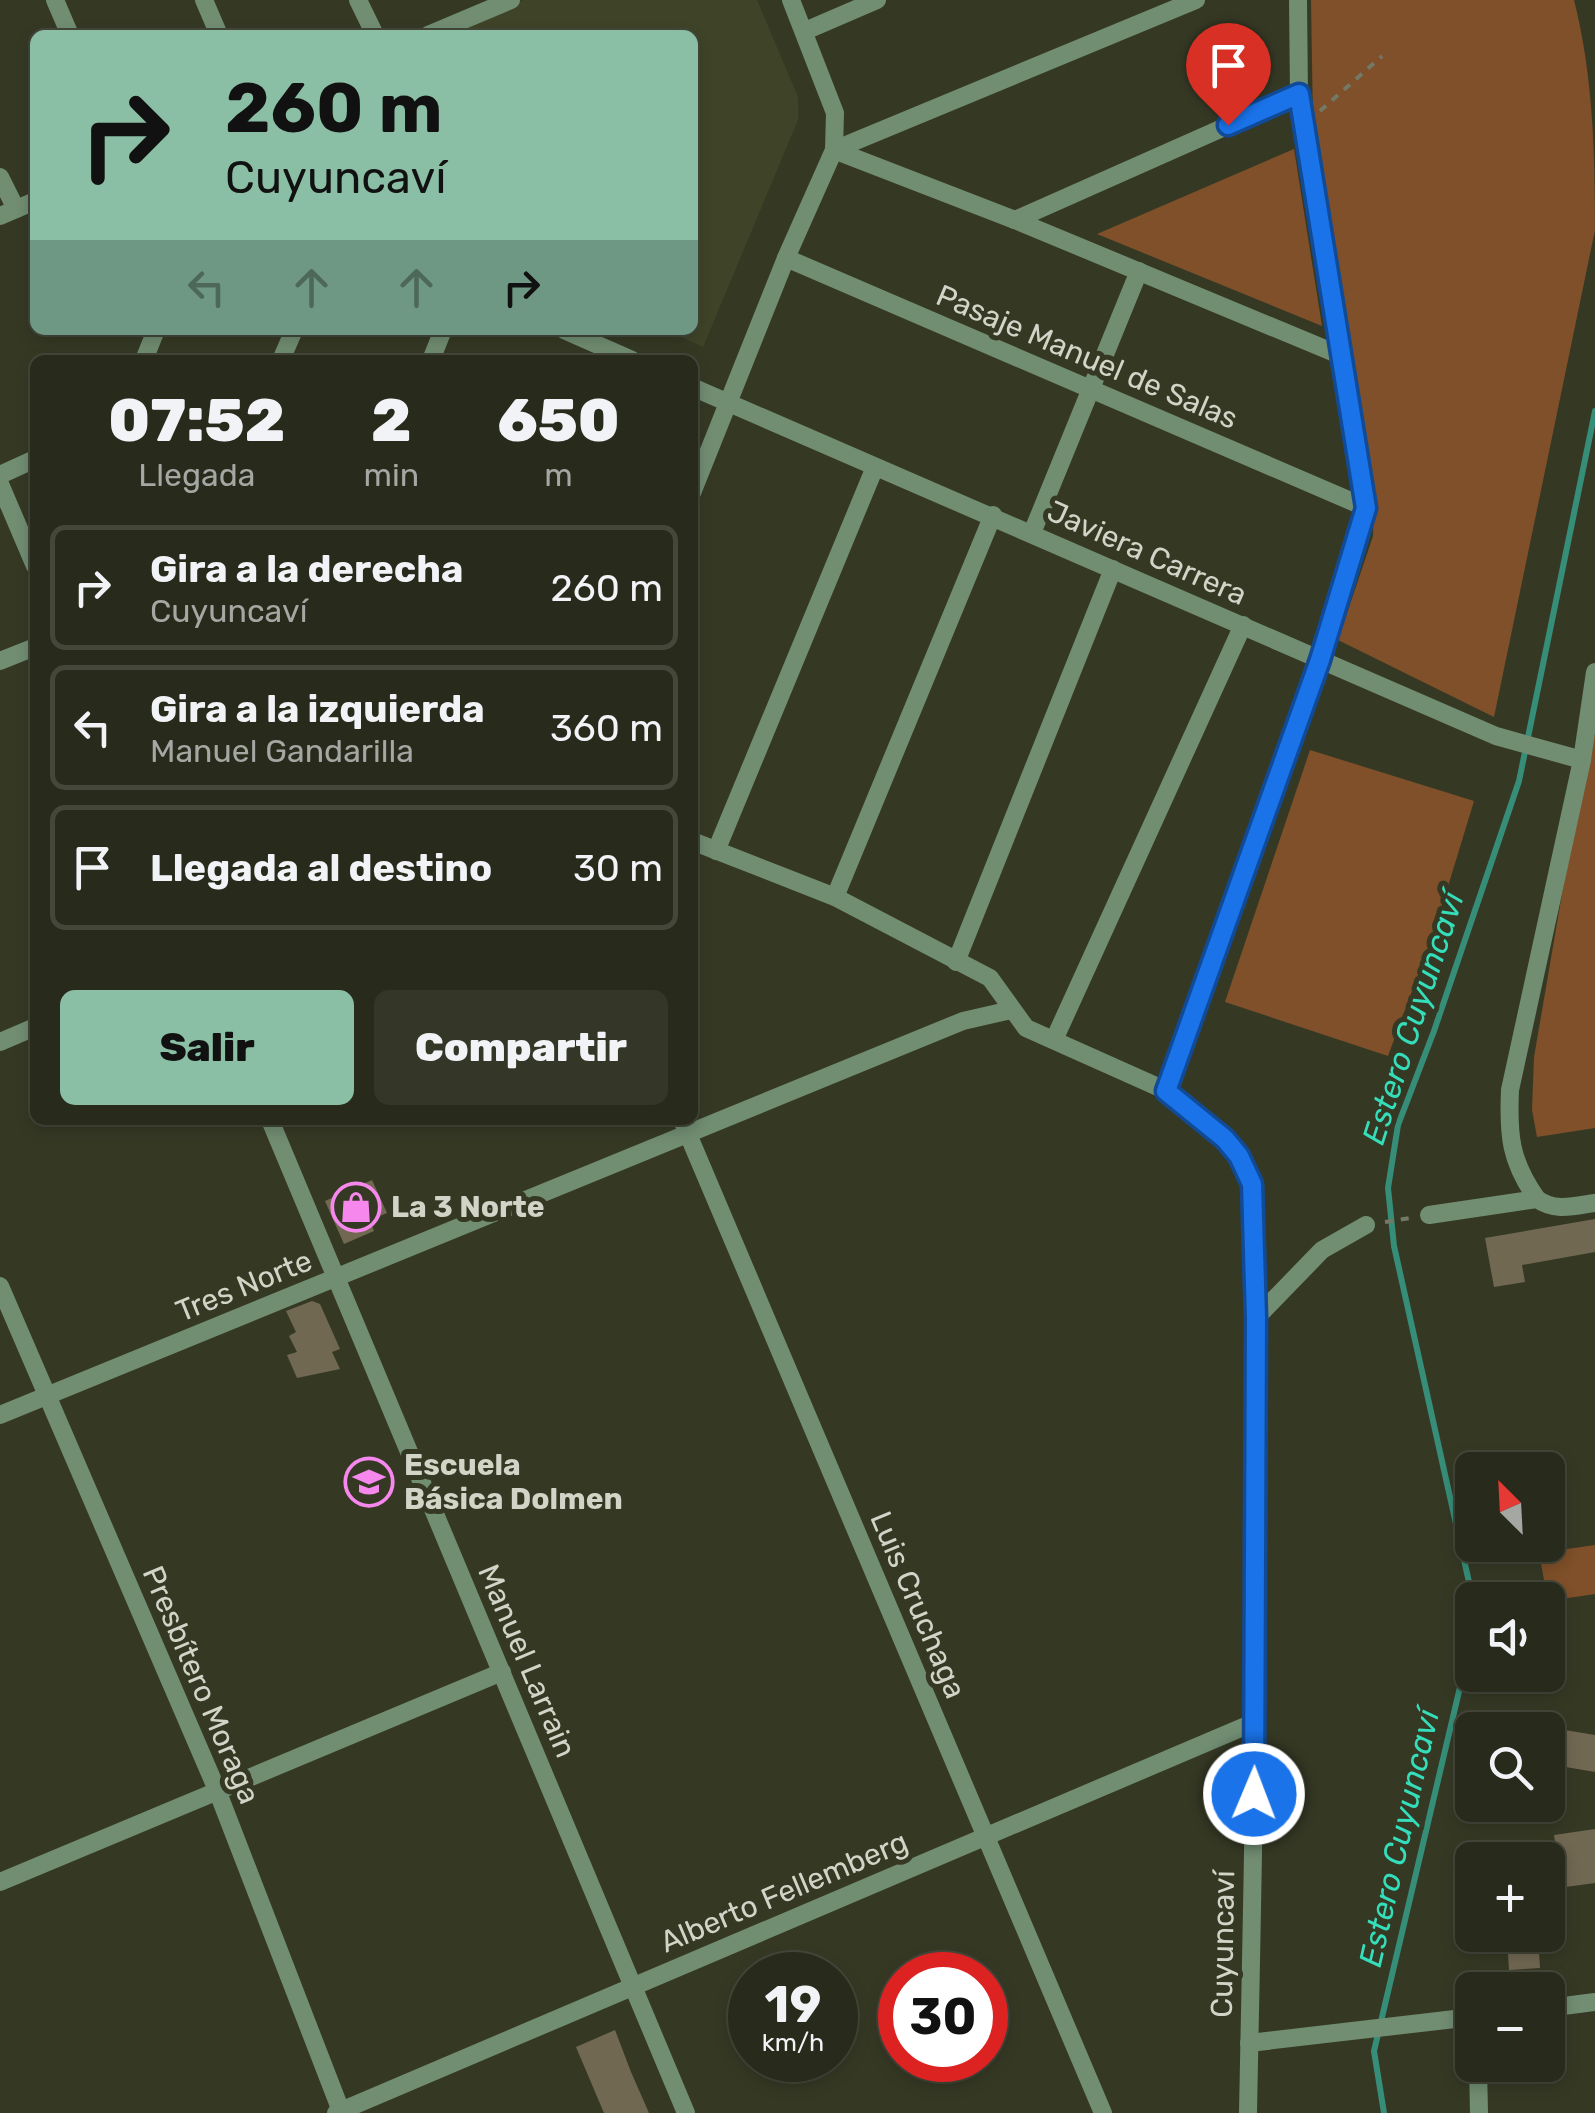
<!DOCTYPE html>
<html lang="es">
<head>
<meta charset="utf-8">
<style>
	:root { --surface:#282b1b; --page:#343728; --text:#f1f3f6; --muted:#a5a7a3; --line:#44473a; --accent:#8abfa5 }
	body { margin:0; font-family:Rubik,sans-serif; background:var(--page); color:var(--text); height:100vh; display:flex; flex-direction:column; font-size:38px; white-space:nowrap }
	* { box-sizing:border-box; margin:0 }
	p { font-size:32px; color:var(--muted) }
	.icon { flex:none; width:55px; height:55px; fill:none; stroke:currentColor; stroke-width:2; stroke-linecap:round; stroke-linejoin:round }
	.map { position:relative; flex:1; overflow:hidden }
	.details { position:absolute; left:30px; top:355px; width:668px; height:770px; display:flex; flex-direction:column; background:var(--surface); border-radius:15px; box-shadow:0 5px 15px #0003,0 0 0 2px var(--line) }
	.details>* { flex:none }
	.hud { position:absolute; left:30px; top:30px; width:668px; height:305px; border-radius:15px; box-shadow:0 5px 15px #0003,0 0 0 2px var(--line); background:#8abfa5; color:#111; overflow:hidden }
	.needle { width:65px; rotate:336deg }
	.buttons { position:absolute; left:1455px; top:1452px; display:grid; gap:20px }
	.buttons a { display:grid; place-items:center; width:110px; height:110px; border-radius:15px; background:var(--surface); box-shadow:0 5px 15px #0003,0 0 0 2px var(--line); font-size:50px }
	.speed { position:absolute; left:728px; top:1952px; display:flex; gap:20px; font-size:50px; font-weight:700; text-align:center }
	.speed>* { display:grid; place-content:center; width:130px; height:130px; border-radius:50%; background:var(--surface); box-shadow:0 5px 15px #0003,0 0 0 2px var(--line); line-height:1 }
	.speed small { font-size:25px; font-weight:400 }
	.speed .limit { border:15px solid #d22; background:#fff; color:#111 }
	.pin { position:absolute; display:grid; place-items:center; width:85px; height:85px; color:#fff; margin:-102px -42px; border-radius:50% 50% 50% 0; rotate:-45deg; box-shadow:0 0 10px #0007 }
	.pin .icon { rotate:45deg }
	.me { position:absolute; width:110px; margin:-55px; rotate:1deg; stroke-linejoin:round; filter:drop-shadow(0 0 8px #0008) }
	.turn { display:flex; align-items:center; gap:35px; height:210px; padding:0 30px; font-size:45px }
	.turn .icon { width:130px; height:130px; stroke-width:2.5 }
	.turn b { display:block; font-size:70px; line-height:85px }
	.lanes { display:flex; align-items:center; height:95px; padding:0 30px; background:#0003; justify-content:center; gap:50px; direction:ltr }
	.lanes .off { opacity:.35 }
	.eta { display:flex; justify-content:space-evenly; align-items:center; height:170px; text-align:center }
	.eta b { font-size:60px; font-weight:800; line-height:70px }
	.action { display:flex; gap:20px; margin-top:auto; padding:20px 30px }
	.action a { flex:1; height:115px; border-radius:15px; background:var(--accent); color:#111; font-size:40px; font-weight:800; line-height:115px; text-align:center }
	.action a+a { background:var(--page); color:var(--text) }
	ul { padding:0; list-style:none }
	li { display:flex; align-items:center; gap:30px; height:125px; margin:0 20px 15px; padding:0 10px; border:5px solid var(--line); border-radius:15px }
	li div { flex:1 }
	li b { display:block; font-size:38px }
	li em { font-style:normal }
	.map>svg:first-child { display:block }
	.built { fill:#3f4428 }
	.green { fill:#7f5029 }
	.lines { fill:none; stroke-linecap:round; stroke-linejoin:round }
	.stream { stroke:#368e79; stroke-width:6 }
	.building { fill:#716852 }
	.path { stroke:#747866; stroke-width:4; stroke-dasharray:8 8; stroke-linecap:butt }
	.minor { stroke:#718d72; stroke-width:18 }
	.route-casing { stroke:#114b97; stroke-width:25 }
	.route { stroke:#1a73e8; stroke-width:18 }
	.labels { text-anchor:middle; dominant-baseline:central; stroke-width:10; stroke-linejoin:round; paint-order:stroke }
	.street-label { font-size:30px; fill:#d1d4c7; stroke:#353924 }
	.poi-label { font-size:30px; font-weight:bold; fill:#d1d4c7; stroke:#353924; text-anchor:start }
	.water-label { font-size:32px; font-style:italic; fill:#35debb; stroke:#353924 }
</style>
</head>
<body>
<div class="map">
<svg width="1595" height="2113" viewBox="0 0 1595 2113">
	<rect width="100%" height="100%" fill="#353924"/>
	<polygon class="built" points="523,0 757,0 798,97 798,120 703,347 666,330 692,330 692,35 443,35"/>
	<g class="green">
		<path d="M1311 0H1574C1593 75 1595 152 1595 230L1494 717 1338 640 1373 536 1374 491 1313 123Z"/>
		<polygon points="1294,149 1322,326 1097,234"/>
		<polygon points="1595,736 1595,1128 1537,1137 1532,1110 1534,1057 1589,737"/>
		<polygon points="1310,750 1474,801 1435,929 1388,1056 1225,1002"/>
		<polygon points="1595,1545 1595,1594 1548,1601 1539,1553"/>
	</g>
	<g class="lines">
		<polyline class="stream" points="1384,2113 1374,2051 1470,1645 1471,1591 1394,1246 1388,1188 1398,1125 1434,1031 1519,781 1595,411"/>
	</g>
	<g class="building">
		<polygon points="372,1180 387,1213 370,1220 374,1231 344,1244 325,1201"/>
		<polygon points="1595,1219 1595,1252 1522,1265 1525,1282 1494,1287 1485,1238"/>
		<polygon points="312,1301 320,1304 340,1349 332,1352 340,1369 297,1378 287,1355 297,1352 289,1336 296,1332 286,1311"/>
		<polygon points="1553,1728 1595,1735 1595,1772 1548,1764"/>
		<polygon points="1595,1829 1595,1883 1558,1888 1555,1870 1559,1870 1554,1835"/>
		<polygon points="1538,1936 1540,1968 1509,1970 1507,1938"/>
		<polygon points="615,2030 631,2072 649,2113 604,2113 576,2047"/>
	</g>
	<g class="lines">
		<g class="path">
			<polyline points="1320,111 1382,56"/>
			<polyline points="1385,1222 1410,1218"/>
		</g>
		<g class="minor">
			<polyline points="55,0 70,35"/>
			<polyline points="204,0 219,35"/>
			<polyline points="358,0 375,35"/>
			<polyline points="805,31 877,0"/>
			<polyline points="428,35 511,0"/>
			<polyline points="834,150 1015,220 1342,356"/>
			<polyline points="834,150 1196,0"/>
			<polyline points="0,177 16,209"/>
			<polyline points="0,216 35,201"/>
			<polyline points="1015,220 1299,94"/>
			<polyline points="786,258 1367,508"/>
			<polyline points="564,330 632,360"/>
			<polyline points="144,360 156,330"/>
			<polyline points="281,360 294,330"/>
			<polyline points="431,360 443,330"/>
			<polyline points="692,387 1496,736 1582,760"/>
			<polyline points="0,475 35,459"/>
			<polyline points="0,484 35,566"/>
			<polyline points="692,493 786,258 834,150 835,113 791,0"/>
			<polyline points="1032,533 1139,271"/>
			<polyline points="0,661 35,647"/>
			<path d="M692 841 835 897 990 978 1026 1028 1167 1091 1198 1114 1239 1156 1252 1184C1262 1494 1254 1804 1248 2113"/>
			<polyline points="716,851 875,467"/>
			<polyline points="835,897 993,515"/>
			<polyline points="956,962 1113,569"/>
			<polyline points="1054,1040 1243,625"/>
			<polyline points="0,1042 35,1027"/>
			<polyline points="1167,1091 1320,660 1367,508 1299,94 1298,0"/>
			<polyline points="270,1120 686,2113"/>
			<polyline points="682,1120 1103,2113"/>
			<path d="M1537 1199C1510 1161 1508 1135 1510 1090L1582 760 1595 672"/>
			<path d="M1429 1215 1537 1199C1555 1212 1574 1206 1595 1203"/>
			<polyline points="0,1286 217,1790 341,2111"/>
			<polyline points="1256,1318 1322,1250 1366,1225"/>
			<polyline points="0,1415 963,1021 1011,1010"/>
			<polyline points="0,1882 502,1672"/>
			<polyline points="1548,2008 1595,2002"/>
			<polyline points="1249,2043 1472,2017"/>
			<polyline points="1478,2065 1479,2113"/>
			<polyline points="336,2113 1255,1722"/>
		</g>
	</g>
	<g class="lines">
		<g class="route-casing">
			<polyline id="route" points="1228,125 1299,94 1366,508 1320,660 1166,1091 1225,1139 1239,1156 1252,1184 1256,1318 1254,1794"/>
		</g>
		<use href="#route" class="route"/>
	</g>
	<defs>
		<g id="shop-ring" transform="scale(2.5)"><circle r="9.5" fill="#353924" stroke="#f688ed" stroke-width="1.5"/><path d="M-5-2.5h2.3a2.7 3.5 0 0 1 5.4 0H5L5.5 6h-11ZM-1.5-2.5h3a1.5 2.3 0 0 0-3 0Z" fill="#f688ed"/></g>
		<g id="school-ring" transform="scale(2.5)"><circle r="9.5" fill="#353924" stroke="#f688ed" stroke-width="1.5"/><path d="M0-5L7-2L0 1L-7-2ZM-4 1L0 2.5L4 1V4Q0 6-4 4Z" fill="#f688ed"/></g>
	</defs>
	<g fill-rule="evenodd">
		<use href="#shop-ring" x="356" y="1207"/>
		<use href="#school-ring" x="369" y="1482"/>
	</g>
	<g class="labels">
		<g class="street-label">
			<text transform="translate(1087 357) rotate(23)">Pasaje Manuel de Salas</text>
			<text transform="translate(1147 553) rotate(24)">Javiera Carrera</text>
			<text transform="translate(244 1286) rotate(-22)">Tres Norte</text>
			<text transform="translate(918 1605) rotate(67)">Luis Cruchaga</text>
			<text transform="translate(527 1661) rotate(67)">Manuel Larrain</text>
			<text transform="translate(201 1685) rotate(67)">Presbítero Moraga</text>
			<text transform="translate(784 1892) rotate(-23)">Alberto Fellemberg</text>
			<text transform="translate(1223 1944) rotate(-89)">Cuyuncaví</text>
		</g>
		<g class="poi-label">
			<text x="391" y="1207">La 3 Norte</text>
			<text x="404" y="1465">Escuela<tspan x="404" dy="34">Básica Dolmen</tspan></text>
		</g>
		<g class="water-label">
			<text transform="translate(1413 1018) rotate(-72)">Estero Cuyuncaví</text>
			<text transform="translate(1399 1838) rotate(-77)">Estero Cuyuncaví</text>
		</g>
	</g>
</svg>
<div class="buttons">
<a><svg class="needle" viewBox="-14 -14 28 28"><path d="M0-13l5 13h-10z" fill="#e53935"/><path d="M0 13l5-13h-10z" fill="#a5a7a3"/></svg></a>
<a><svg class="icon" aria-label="sound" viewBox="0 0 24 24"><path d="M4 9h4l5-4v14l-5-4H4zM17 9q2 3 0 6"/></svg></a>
<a><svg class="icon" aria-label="search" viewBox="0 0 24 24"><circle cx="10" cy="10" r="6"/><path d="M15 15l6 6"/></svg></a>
<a>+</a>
<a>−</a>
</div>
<div class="speed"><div>19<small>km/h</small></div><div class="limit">30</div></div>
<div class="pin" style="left:1228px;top:125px;background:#d93025"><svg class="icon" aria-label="arrive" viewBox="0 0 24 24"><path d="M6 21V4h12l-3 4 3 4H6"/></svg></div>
<svg class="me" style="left:1254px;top:1794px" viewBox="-20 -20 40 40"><circle r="17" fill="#1a73e8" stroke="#fff" stroke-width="3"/><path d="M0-11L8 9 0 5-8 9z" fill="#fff"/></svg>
<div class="hud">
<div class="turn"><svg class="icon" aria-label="right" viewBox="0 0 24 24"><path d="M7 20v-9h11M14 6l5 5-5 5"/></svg><div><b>260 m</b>Cuyuncaví</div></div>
<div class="lanes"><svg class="icon off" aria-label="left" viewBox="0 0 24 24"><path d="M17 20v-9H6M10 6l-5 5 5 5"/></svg><svg class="icon off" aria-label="ahead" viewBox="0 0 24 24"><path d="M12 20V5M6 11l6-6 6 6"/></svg><svg class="icon off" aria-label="ahead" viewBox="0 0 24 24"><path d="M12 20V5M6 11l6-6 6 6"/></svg><svg class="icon" aria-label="right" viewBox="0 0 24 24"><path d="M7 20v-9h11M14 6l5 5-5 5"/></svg></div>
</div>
<section class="details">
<div class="eta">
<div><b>07:52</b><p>Llegada</p></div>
<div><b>2</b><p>min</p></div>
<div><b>650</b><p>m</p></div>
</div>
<ul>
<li><svg class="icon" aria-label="right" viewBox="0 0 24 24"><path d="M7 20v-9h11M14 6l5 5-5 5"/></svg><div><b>Gira a la derecha</b><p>Cuyuncaví</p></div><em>260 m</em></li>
<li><svg class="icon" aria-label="left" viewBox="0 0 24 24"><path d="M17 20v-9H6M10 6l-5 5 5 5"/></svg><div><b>Gira a la izquierda</b><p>Manuel Gandarilla</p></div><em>360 m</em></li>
<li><svg class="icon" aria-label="arrive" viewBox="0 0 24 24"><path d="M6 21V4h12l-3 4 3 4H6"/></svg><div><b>Llegada al destino</b></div><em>30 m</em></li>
</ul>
<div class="action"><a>Salir</a><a>Compartir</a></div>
</section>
</div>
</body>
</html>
